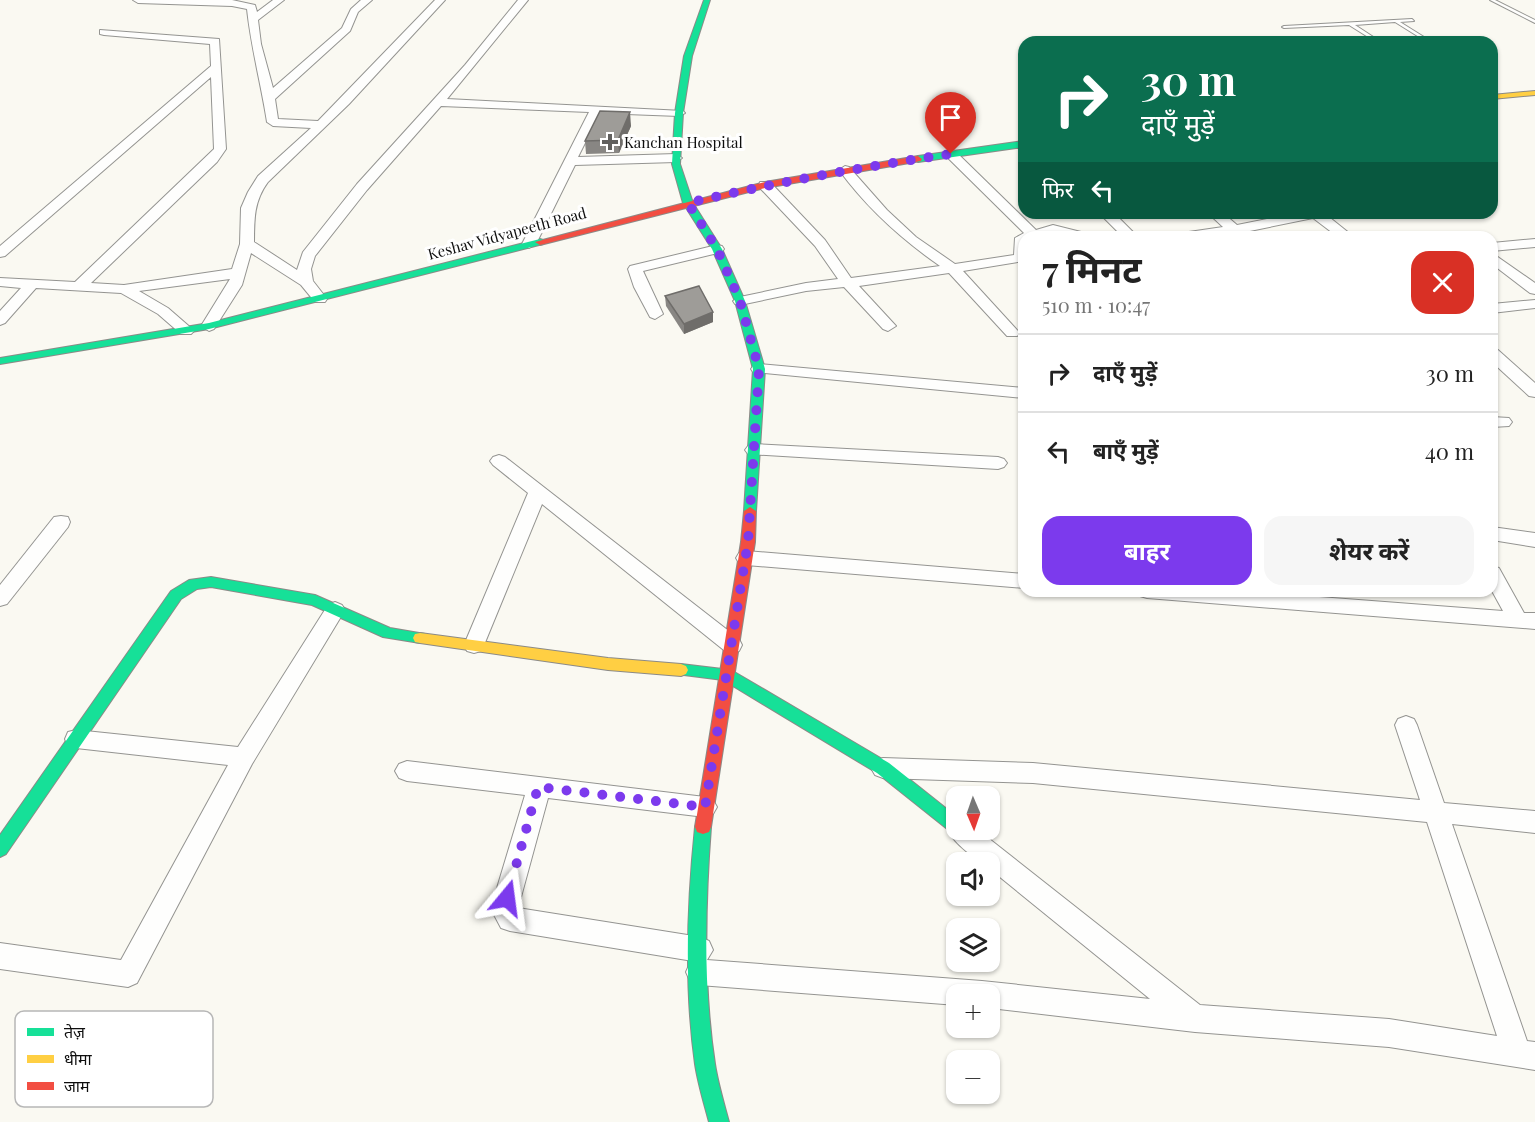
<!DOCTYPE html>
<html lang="hi">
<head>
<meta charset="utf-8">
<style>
	:root { --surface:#fff; --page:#f6f6f6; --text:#222; --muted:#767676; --line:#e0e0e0; --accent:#7c3aed }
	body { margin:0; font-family:"Playfair Display","Noto Sans Devanagari",serif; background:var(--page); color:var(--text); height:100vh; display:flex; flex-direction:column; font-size:22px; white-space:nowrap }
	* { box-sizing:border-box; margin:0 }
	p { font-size:20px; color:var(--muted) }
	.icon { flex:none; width:33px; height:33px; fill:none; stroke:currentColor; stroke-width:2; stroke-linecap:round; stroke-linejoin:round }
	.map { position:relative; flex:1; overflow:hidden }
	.panel { position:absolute; left:1018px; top:231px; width:480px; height:366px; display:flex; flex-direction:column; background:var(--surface); border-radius:18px; box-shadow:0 2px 4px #0004 }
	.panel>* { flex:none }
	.top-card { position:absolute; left:1018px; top:36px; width:480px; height:183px; border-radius:18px; box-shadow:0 2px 4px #0004; background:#0b6e4f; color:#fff; overflow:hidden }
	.needle { width:39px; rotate:178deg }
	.controls { position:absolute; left:946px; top:786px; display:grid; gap:12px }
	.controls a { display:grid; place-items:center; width:54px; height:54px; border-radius:12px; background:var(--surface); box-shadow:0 2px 4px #0004; font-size:30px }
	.pin { position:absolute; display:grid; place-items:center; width:51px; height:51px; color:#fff; margin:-62px -26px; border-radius:50% 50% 50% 0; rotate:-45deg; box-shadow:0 0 6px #0007 }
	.pin .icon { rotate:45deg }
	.me { position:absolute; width:66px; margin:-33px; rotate:16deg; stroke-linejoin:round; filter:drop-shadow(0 0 4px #0008) }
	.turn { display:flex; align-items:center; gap:21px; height:126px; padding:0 24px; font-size:27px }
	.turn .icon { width:78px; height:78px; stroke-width:2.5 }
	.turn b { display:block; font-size:42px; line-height:51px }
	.then { display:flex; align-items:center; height:57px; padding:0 24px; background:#0003; gap:12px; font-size:22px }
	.round { display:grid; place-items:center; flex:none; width:63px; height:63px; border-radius:18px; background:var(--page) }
	.headline { display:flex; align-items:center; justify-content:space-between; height:102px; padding:0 24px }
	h1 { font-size:36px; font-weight:700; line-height:45px }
	.action { display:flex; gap:12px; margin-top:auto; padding:12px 24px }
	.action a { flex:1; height:69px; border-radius:18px; background:var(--accent); color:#fff; font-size:24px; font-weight:700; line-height:69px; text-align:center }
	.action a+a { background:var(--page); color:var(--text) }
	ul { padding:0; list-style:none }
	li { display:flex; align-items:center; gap:18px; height:78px; padding:0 24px; border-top:2px solid var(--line) }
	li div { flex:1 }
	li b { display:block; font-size:22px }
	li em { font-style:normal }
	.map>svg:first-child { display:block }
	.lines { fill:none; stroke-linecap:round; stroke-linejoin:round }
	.lane-casing { stroke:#949491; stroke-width:2 }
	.street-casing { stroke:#949491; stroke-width:2 }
	.fast-casing { stroke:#8b8a87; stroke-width:2 }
	.slow-casing { stroke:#8b8a87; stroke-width:2 }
	.jam-casing { stroke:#8b8a87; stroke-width:2 }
	.lane { fill:#fefefd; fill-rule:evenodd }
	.street { fill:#fefefd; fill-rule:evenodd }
	.fast { fill:#16e098; fill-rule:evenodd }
	.slow { fill:#ffcf43; fill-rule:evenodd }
	.jam { fill:#f24e42; fill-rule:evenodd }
	.wall { fill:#888683 }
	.shaded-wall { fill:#6f6d6a }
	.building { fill:#9e9c98; stroke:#6f6d6a; stroke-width:1.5 }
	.route { stroke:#7c3aed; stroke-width:10; stroke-dasharray:0 18 }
	.poi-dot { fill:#61605e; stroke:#fff; stroke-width:2 }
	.labels { text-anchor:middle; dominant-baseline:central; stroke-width:6; stroke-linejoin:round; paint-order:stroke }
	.far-poi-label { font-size:15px; fill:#0e0e0e; stroke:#fff; text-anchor:start }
	.far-street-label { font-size:15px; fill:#0e0e0e; stroke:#fff }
	.key { fill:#fff; stroke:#b7b7b7; stroke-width:1.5 }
	.key-label { font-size:16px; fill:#0e0e0e }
</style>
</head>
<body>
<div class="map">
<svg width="1535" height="1122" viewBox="0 0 1535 1122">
	<rect width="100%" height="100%" fill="#faf9f2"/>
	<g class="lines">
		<g class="lane-casing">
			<g id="lane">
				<polygon points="1490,0 1495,0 1535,20 1535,23"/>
				<polygon points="1412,19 1414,21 1400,22 1432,42 1427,42 1395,22 1355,25 1381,42 1376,42 1349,25 1284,28 1282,27 1284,26"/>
			</g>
		</g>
		<g class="street-casing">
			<g id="street">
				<path d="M133 0H232L255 5 257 12 273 0H284L258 20 261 44 273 88 342 28 351 9 361 0H372L358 12 350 31 275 99 278 119 318 121 435 0H445L349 104 268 182C254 201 254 219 254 242L297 270 303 252 357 184 465 65 518 0H528L447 99 683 111 685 113 679 116 600 113 578 157 676 154 682 158 676 162 575 165 536 244 529 248 522 244 589 112 441 106 367 190 315 256 311 269 313 281 327 299 325 302H315L301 285 251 253 242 285 214 329 209 331 201 326 230 279 139 291 168 308 191 328 194 331 191 334H181L158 314 121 293 36 288 5 323 0 325V311L21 288 0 286V278L75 282 214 149 211 77 5 256 0 257V246L211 66 210 44 104 35 100 34V30L219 39 226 149 217 162 91 283 124 285 232 269 240 244 241 208 248 192 258 176 311 128 273 126 267 122C261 84 251 47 247 9L232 6 138 3Z"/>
				<path d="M951 150 955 151 1036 230 1053 225 1089 234 1091 237C1078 237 1067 235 1055 234 1048 233 1034 237 1024 237V261L963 271 1017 330 1020 333 1017 336H1007L949 273 859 286 896 326 888 331 883 329 844 287 806 291 740 305 735 304 733 301 740 297 806 283 838 279 815 246 760 188 759 185 760 182H770L825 240 851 278 940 266C901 239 867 208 839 170L845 166 849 167 887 210 916 237 955 264 1014 255 1015 238 1024 233 947 157 945 154 947 151Z"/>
				<polygon points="1099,213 1114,213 1138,237 1123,237"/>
				<polygon points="1208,213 1223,213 1237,225 1297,213 1324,213 1354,237 1338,237 1313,218 1245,232 1245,237 1234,237 1231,234 1211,237 1175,237 1182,233 1223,227"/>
				<polygon points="1535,239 1535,247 1492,251 1492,243"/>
				<polygon points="717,245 722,246 724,249 722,252 643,271 663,314 655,319 650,317 634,287 628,269 630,266"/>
				<polygon points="1492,253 1535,283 1535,294 1530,293 1492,264"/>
				<polygon points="1535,300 1535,308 1492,313 1492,304"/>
				<polygon points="1492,348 1498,350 1535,383 1535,397 1529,396 1492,362"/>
				<polygon points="759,364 1024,388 1024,398 753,372 751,369 753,366"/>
				<polygon points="1492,417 1509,418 1512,422 1509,426 1492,427"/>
				<polygon points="754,444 998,457 1004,459 1007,463 1004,467 998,469 748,454 745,450 748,446"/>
				<polygon points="499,455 505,457 739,639 742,645 739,651 732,653 725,651 542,504 484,645 481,651 474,653 467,651 464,645 528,493 493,465 490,461 493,457"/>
				<polygon points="61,516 68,517 70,522 68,527 7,604 0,606 0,585 54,517"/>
				<polygon points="1492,527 1535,533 1535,547 1492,540"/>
				<polygon points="746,551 1024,574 1024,588 746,565 739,563 736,558 739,553"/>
				<polygon points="1492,566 1499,568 1524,613 1535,613 1535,629 1147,598 1140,596 1137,591 1242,591 1503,611 1492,591"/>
				<polygon points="335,602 342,605 345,610 252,764 137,983 128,987 0,969 0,943 121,960 228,765 76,748 68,746 65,739 68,732 76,730 238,747 328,605"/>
				<path d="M1406 716 1414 719 1417 725 1444 803 1535 811V833L1452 824 1527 1041 1535 1042V1070L1389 1047 1195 1032 990 1008V994H957V1005L699 985 690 981 686 972 690 963 693 961 510 931 501 928 492 911 494 898 525 795 407 781 399 778 395 771 399 764 407 761 705 797 713 800 717 807 713 814 705 817 548 798 518 908 700 937 709 941 713 950 707 960 982 981 1150 999 990 869V862C976 862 954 843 948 830L951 822 957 820V830H978L1200 1005 1389 1019 1497 1036 1427 822 1033 783 883 778 875 775 871 768 875 761 883 758 1033 763 1420 800 1395 725 1398 719Z"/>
			</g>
		</g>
		<g class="fast-casing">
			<g id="fast">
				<polygon points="704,0 710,0 692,56 683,113 680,164 693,203 722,249 745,301 765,369 756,511 750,515 744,511 753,369 735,301 712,249 683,203 672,164 675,113 684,56"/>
				<polygon points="1024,141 1024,147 918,162 914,159 918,156"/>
				<polygon points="540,239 543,240 543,244 209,329 0,364 0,358 209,323"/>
				<polygon points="211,577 315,595 390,628 425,634 427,638 425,642 420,643 383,637 312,605 211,587 197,589 181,599 6,854 0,857 0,835 171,591 189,580"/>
				<polygon points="681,664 731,670 889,763 957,817 957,830 964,830 963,832 957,834 951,832 877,773 723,680 676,674 674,670 676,666"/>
				<path d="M703 820 709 822 711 827C705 905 703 986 715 1064 718 1084 724 1103 729 1122H709C704 1103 698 1084 695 1064 684 986 687 905 695 827L697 822Z"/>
			</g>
		</g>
		<g class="slow-casing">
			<g id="slow">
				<polygon points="1535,91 1535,95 1492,99 1492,95"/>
				<polygon points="420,633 608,658 681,664 686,666 688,670 686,674 681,676 608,670 420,643 415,642 413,638 415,634"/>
			</g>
		</g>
		<g class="jam-casing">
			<g id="jam">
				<polygon points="918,156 922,159 921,161 765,188 540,245 535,242 765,182"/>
				<polygon points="750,507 756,511 755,542 711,827 709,832 703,834 697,832 695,827 741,542 744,511"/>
			</g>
		</g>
		<use href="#lane" class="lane"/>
		<use href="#street" class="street"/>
		<use href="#fast" class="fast"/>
		<use href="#slow" class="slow"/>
		<use href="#jam" class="jam"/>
	</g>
	<g class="wall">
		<polygon points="631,126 619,153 586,154 585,141"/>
		<polygon points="665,296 713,322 684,334 666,306"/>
	</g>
	<g class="shaded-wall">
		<polygon points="630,112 631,126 619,153 618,140"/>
		<polygon points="713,312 713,322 684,334 684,324"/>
	</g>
	<g class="building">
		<polygon points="600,111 630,112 618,140 585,141"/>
		<polygon points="699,286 713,312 684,324 665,296"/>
	</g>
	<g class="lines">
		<path class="route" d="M507 898 538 787 705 807 748 542 759 369 740 301 717 249 688 203C775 183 862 167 951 154"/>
	</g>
	<path class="poi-dot" d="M607 133h6v6h6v6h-6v6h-6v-6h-6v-6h6z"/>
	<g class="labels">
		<g class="far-poi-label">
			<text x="624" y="142">Kanchan Hospital</text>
		</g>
		<g class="far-street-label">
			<text transform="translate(507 233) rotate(-15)">Keshav Vidyapeeth Road</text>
		</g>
	</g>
	<rect x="15" y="1011" width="198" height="96" rx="9" class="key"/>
	<rect x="27" y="1028" width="27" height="8" fill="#16e098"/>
	<rect x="27" y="1055" width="27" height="8" fill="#ffcf43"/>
	<rect x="27" y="1082" width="27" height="8" fill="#f24e42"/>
	<g class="key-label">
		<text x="64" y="1038">तेज़</text>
		<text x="64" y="1065">धीमा</text>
		<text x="64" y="1092">जाम</text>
	</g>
</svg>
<div class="controls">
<a><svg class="needle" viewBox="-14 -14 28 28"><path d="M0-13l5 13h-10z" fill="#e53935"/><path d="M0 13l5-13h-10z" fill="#767676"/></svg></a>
<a><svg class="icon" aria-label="sound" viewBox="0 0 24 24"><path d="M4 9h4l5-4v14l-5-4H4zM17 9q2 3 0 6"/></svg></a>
<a><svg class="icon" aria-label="layers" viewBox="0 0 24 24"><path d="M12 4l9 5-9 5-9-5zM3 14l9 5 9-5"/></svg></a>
<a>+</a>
<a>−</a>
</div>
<div class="pin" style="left:951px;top:154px;background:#d93025"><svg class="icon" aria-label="arrive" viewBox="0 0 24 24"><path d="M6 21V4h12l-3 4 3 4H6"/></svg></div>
<svg class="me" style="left:507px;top:898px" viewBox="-20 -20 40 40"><path d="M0-17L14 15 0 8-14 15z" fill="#7c3aed" stroke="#fff" stroke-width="4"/></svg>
<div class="top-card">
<div class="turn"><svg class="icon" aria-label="right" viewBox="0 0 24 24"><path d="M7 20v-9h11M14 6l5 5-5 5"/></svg><div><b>30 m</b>दाएँ मुड़ें</div></div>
<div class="then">फिर<svg class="icon" aria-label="left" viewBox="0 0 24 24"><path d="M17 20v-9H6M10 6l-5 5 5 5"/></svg></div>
</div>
<section class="panel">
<div class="headline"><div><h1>7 मिनट</h1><p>510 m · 10:47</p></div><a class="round" style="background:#d93025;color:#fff"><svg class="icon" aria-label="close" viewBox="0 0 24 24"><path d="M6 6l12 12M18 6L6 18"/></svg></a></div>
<ul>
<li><svg class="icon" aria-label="right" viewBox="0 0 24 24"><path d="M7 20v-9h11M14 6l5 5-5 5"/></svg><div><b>दाएँ मुड़ें</b></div><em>30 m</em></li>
<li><svg class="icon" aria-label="left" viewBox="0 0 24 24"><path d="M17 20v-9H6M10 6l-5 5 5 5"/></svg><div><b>बाएँ मुड़ें</b></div><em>40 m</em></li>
</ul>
<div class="action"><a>बाहर</a><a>शेयर करें</a></div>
</section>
</div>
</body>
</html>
